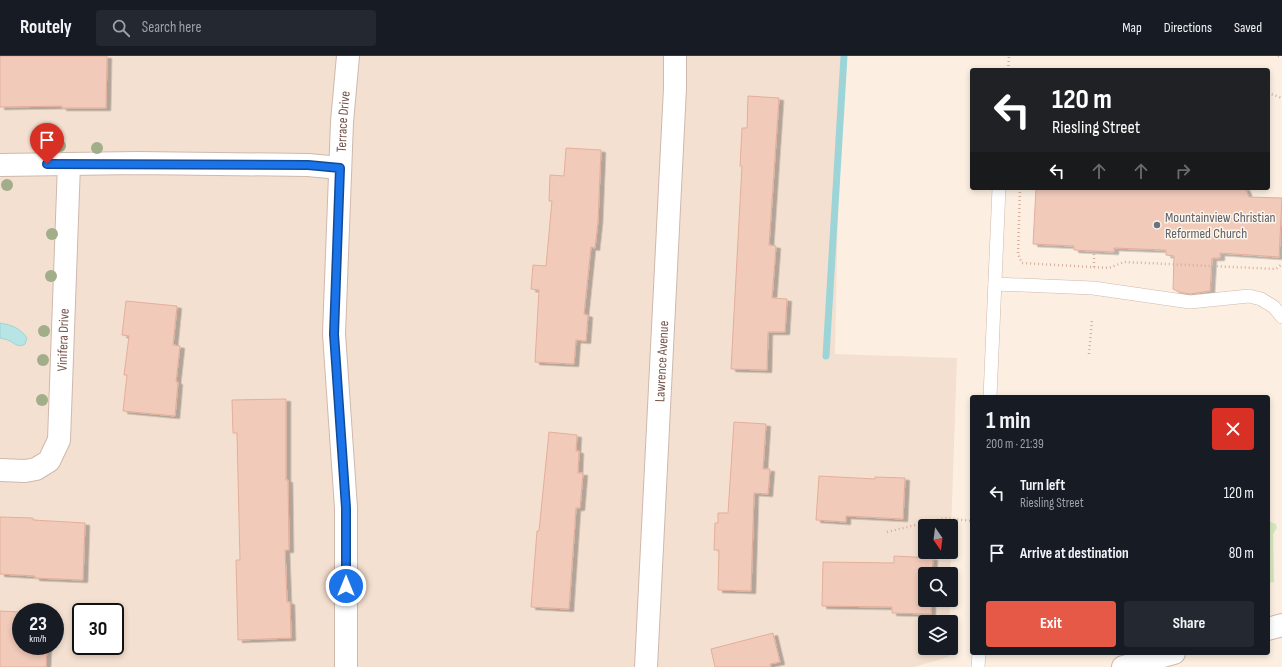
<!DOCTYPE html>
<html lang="en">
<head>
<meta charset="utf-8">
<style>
	:root { --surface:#171b24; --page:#242831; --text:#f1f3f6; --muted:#9ea1a6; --line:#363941; --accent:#e65947 }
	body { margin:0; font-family:"Sofia Sans Condensed",sans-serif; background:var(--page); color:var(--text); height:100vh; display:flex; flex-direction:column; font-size:15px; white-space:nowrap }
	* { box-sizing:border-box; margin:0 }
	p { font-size:13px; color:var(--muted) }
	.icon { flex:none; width:22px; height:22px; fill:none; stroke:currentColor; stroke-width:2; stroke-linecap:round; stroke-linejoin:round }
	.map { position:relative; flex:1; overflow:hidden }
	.panel { position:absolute; left:970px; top:339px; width:300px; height:260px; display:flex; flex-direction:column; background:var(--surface); border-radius:4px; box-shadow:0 2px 6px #0003 }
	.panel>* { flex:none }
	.guide { position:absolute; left:970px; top:12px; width:300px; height:122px; border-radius:4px; box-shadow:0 2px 6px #0003; background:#202124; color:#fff; overflow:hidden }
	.needle { width:26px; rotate:166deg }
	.buttons { position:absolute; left:918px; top:463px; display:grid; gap:8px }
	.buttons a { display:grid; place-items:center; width:40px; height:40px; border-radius:4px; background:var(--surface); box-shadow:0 2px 6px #0003; font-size:20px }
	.speed { position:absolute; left:12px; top:547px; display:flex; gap:8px; font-size:20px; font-weight:700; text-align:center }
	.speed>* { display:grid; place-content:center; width:52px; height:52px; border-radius:50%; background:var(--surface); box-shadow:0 2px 6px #0003; line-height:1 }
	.speed small { font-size:10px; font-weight:400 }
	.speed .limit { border:2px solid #111; border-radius:6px; background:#fff; color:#111 }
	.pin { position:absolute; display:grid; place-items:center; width:34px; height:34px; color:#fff; margin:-41px -17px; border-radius:50% 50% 50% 0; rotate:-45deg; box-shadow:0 0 4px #0007 }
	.pin .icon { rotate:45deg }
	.me { position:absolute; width:44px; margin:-22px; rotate:0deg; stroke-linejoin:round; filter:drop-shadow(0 0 3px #0008) }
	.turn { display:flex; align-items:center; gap:14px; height:84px; padding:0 16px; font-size:18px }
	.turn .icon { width:52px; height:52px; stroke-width:2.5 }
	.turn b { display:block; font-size:28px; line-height:34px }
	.lanes { display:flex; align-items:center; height:38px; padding:0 16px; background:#0003; justify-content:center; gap:20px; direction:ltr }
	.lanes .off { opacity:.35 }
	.round { display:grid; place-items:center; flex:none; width:42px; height:42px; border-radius:4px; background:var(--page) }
	.summary { display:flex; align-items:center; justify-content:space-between; height:68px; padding:0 16px }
	h1 { font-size:24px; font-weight:700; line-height:30px }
	.action { display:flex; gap:8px; margin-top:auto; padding:8px 16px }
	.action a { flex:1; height:46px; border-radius:4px; background:var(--accent); color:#fff; font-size:16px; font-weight:700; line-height:46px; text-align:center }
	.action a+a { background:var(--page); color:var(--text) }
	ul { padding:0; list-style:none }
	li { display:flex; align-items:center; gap:12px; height:60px; padding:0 16px }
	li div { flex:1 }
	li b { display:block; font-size:15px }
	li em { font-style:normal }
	header { display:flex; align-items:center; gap:24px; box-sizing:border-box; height:56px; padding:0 20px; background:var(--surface); border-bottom:1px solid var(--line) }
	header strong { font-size:19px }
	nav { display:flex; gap:22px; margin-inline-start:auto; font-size:14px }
	.search { width:280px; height:36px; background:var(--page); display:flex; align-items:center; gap:10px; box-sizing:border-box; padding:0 14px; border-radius:4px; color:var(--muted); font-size:15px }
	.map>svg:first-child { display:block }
	.residential { fill:#f4e0d0; fill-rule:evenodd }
	.green { fill:#d6e9c1 }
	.water { fill:#b7e4e5; stroke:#9dd4d7 }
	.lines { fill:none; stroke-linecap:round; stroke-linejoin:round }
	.stream { stroke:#9dd4d7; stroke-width:7 }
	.building { fill:#f1caba; stroke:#e4ae9a; filter:url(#shadow) }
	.service-casing { stroke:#cfb8ac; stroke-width:14 }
	.minor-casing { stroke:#cfb8ac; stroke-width:24 }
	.secondary-casing { stroke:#d2b7a9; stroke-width:24 }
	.path { stroke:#d6ad9d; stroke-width:2.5; stroke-dasharray:1 3; stroke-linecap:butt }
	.service { stroke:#fff; stroke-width:13 }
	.minor { stroke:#fff; stroke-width:22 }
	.secondary { stroke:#fff; stroke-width:22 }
	.tree { fill:#a1ae89 }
	.route-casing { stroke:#114b97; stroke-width:10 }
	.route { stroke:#1a73e8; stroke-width:7 }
	.worship-dot { fill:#6b7280; stroke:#fff4e8; stroke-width:1.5 }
	.labels { text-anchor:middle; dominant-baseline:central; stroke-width:3; stroke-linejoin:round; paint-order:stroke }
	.street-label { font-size:14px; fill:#745349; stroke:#fff4e8 }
	.worship-label { font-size:14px; fill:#5b616d; stroke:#fff4e8; text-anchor:start }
</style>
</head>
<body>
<header>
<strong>Routely</strong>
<div class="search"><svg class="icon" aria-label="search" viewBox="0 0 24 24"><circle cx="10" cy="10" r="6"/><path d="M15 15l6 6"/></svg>Search here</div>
<nav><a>Map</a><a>Directions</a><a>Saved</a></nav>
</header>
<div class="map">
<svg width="1282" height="611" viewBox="0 0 1282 611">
	<defs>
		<filter id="shadow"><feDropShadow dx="4.5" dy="2.5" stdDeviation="0" flood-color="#0004"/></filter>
	</defs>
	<rect width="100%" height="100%" fill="#fcefe2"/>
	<path class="residential" d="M0 0H841L835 298 957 302 951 477V470H925V496H951L950 518H925V544H950L949 566H925V592H949V601L914 611H0ZM21 556H55V590H21ZM81 556H115V590H81Z"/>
	<polygon class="green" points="1268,465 1276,468 1277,472 1273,478 1274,526 1268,527"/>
	<path class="water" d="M0 267C12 269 20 272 27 282L25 288C19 292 15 288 10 285 7 283 3 283 0 282Z"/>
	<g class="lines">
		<polyline class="stream" points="826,300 844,0"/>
	</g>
	<g class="building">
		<polygon points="0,0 107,0 106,52 62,52 62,50 0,51"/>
		<polygon points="748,40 779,42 769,189 776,190 772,242 787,243 785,276 768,276 767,314 731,313 742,110 740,110 742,72 747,72"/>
		<polygon points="566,92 601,94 598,165 595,192 591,191 584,258 588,259 586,285 576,284 574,308 535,306 539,234 531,233 533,209 546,210 552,145 549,145 550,119 564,120"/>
		<polygon points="1036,132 1245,132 1249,141 1282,142 1279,201 1220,197 1220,202 1212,202 1210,235 1190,238 1179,236 1173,233 1174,200 1166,199 1166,194 1114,192 1114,196 1074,194 1074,190 1033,188"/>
		<polygon points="126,245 177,250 173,289 180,290 176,326 178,326 175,360 123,355 127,319 124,319 129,280 122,279"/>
		<polygon points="286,343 286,424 288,424 289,494 285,494 287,546 290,546 291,582 238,584 236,504 240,504 237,377 233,377 232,344"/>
		<polygon points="734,366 766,368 763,413 770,413 768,438 754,437 751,535 718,534 719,494 714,494 715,467 718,467 718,457 728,457"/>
		<polygon points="549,376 577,379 576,395 579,395 578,417 583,417 580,452 576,452 569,553 531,551 537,475 539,475"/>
		<polygon points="819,420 875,423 875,421 905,422 903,463 846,460 846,466 816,464"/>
		<polygon points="0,461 33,462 33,464 85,467 83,524 35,522 35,520 0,518"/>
		<polygon points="894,500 933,502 932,518 925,518 925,544 931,544 931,558 892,557 892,551 822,550 823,506 894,507"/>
		<polygon points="0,555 21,556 21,590 47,590 46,611 0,611"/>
		<polygon points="773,577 780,606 770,608 771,611 715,611 711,593"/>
	</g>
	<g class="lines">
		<g class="service-casing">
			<g id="service">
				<polyline points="995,228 1093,232 1190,246 1249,240 1261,243 1274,251 1282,261"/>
				<polyline points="990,341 999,132"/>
				<polyline points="978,611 979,597"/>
			</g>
		</g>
		<g class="minor-casing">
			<g id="minor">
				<polyline points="0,109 137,107 308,109 340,112"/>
				<path id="s1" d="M0 414 25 415 36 413 49 405 59 384 69 108"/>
				<path id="s2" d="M346 611V452L334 278 342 66 348 0"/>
				<path id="s3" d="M646 611 675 32V0"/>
			</g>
		</g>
		<g class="secondary-casing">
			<g id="secondary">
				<polyline points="1268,573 1282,569"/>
				<polyline points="1123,611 1174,597"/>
			</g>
		</g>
		<g class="path">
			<polyline points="1278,0 1282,1"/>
			<polyline points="1008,14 1009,0"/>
			<polyline points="1268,37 1282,42"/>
			<polyline points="1020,132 1018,198 1022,207 1109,212 1124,206 1276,213 1282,208"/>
			<polyline points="1094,211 1094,195"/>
			<polyline points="1089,298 1092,263"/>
			<polyline points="887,476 944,462 972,465"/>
		</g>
		<use href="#service" class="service"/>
		<use href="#minor" class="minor"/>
		<use href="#secondary" class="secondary"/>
	</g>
	<g class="tree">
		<circle cx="60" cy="90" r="6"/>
		<circle cx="97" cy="92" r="6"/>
		<circle cx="7" cy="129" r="6"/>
		<circle cx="52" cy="178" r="6"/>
		<circle cx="51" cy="220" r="6"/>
		<circle cx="44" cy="275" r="6"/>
		<circle cx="43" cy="304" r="6"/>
		<circle cx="42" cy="344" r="6"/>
	</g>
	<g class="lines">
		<g class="route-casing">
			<polyline id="route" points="47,108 308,109 340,112 334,278 346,452 346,530"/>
		</g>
		<use href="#route" class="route"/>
	</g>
	<circle class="worship-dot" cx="1157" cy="169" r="4"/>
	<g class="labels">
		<g class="street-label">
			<text stroke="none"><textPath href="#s2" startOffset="546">Terrace Drive</textPath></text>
			<text stroke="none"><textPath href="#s1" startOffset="175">Vinifera Drive</textPath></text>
			<text stroke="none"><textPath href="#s3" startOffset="306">Lawrence Avenue</textPath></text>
		</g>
		<g class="worship-label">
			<text x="1165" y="161">Mountainview Christian<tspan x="1165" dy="16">Reformed Church</tspan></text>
		</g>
	</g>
</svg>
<div class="buttons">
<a><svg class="needle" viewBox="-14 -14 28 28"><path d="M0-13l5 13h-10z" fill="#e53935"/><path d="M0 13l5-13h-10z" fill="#9ea1a6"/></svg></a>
<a><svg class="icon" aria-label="search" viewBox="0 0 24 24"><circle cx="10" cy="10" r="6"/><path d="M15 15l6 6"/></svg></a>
<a><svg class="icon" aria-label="layers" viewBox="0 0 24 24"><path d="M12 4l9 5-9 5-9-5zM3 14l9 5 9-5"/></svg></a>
</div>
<div class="speed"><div>23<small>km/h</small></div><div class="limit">30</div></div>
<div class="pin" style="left:47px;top:108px;background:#d93025"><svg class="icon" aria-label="arrive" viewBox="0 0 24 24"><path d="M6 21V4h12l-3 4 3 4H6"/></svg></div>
<svg class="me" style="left:346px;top:530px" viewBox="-20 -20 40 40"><circle r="17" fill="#1a73e8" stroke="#fff" stroke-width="3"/><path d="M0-11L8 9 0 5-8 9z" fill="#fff"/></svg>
<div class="guide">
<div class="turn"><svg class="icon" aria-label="left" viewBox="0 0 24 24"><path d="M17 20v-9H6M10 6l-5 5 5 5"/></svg><div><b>120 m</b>Riesling Street</div></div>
<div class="lanes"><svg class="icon" aria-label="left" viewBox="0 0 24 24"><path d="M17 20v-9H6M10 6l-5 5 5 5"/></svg><svg class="icon off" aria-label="ahead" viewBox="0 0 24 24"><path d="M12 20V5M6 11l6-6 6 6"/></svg><svg class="icon off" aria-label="ahead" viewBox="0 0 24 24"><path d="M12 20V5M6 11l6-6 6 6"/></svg><svg class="icon off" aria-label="right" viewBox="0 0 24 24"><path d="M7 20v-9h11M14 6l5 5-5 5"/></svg></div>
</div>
<section class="panel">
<div class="summary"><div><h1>1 min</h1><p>200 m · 21:39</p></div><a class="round" style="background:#d93025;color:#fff"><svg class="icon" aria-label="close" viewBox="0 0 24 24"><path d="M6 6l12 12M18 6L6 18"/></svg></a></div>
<ul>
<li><svg class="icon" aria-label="left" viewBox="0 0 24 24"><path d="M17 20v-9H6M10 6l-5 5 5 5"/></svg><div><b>Turn left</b><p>Riesling Street</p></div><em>120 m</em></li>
<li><svg class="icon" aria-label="arrive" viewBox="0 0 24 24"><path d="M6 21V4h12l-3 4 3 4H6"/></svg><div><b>Arrive at destination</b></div><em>80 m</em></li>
</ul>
<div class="action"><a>Exit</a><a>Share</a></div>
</section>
</div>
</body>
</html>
